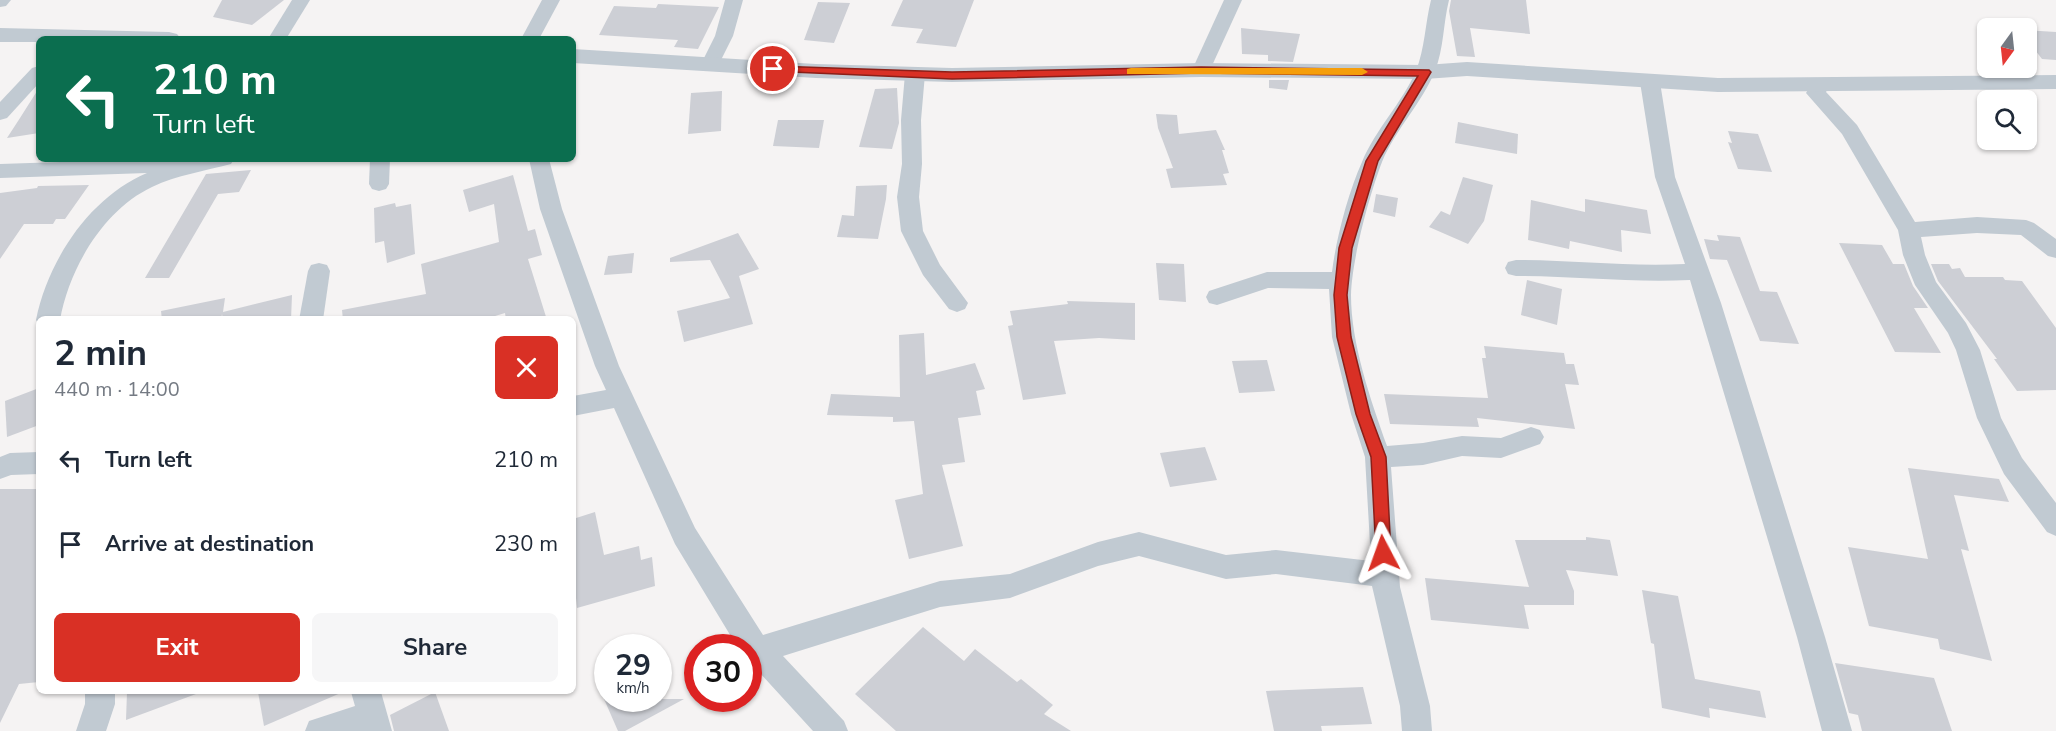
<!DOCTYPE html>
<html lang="en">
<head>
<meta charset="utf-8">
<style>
	:root { --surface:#fff; --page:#f6f6f7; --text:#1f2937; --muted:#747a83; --accent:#d93025 }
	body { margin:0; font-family:"Nunito Sans",sans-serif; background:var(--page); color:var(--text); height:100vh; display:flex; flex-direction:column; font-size:22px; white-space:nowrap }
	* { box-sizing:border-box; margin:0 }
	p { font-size:20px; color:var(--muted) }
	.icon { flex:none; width:33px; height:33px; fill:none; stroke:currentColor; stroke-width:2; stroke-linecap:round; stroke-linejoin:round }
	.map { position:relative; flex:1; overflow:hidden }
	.side { position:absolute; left:36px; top:316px; width:540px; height:378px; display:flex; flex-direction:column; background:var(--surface); border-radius:9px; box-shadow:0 2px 4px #0004 }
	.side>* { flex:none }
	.hud { position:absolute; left:36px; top:36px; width:540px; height:126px; border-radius:9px; box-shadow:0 2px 4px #0004; background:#0b6e4f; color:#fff; overflow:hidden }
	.needle { width:39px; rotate:195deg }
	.controls { position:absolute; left:1977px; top:18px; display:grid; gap:12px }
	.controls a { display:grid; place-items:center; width:60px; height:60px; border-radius:9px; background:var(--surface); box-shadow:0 2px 4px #0004; font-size:30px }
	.speed { position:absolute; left:594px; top:634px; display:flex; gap:12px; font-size:30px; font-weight:700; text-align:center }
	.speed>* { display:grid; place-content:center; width:78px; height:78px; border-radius:50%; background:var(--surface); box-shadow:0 2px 4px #0004; line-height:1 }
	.speed small { font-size:15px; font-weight:400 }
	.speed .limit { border:9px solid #d22; background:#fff; color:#111 }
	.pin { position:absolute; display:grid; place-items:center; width:51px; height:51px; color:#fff; margin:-26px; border:3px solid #fff; border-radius:50%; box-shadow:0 2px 6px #0007 }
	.me { position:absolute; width:66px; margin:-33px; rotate:356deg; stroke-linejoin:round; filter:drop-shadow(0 0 4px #0008) }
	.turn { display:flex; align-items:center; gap:21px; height:126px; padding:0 18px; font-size:27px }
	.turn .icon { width:78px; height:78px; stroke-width:2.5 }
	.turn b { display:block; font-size:42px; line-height:51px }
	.round { display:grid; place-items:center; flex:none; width:63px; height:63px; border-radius:9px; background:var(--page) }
	.head { display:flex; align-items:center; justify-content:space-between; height:102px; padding:0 18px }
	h1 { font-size:36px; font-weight:700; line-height:45px }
	.cta { display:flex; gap:12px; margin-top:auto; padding:12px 18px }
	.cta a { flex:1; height:69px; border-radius:9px; background:var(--accent); color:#fff; font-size:24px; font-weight:700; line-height:69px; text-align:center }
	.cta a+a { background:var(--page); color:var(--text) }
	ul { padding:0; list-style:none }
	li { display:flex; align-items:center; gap:18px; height:84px; padding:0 18px }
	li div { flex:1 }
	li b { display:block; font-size:22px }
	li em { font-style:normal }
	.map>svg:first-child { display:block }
	.building { fill:#cdcfd5 }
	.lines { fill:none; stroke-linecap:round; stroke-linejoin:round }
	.minor { fill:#c1cad2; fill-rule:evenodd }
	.tertiary { fill:#c1cad2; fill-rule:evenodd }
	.route { fill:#d93025; stroke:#8d1f18; stroke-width:1.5 }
	.slow { fill:#f59e0b }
</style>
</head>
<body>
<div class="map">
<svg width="2056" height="731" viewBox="0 0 2056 731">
	<rect width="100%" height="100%" fill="#f5f3f3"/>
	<g class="building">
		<polygon points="222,0 284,0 252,25 213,17"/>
		<polygon points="903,0 974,0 956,47 916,43 923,29 891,26"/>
		<polygon points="1451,0 1526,0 1530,34 1470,28 1475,57 1457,56 1449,11"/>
		<polygon points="818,2 850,3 834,43 804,40"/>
		<polygon points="658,4 719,7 698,49 674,47 678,40 599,35 614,6 656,8"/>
		<polygon points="1241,28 1300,34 1293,62 1268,61 1268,55 1242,54"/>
		<polygon points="2026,30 2056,32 2056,60 2042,59 2026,38"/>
		<polygon points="1269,80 1289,80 1287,90 1269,88"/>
		<polygon points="39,88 39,133 7,138 20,118"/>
		<polygon points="897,88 899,123 892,149 859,147 875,89"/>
		<polygon points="722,91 721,131 688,134 691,93"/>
		<polygon points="1156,114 1177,115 1179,134 1216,130 1225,150 1222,150 1229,173 1223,174 1227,185 1171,188 1166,169 1173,168 1158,128"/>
		<polygon points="778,120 824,120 819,148 773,146"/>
		<polygon points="1458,122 1518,134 1517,154 1455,143"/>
		<polygon points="1728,131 1758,134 1772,172 1738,169 1728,142 1732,143"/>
		<polygon points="251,170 239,192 218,194 169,278 145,278 206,174"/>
		<polygon points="513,175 528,231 535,229 542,255 528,259 547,320 506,320 505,313 482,320 343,320 342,310 426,294 421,264 499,242 494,204 469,212 463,190"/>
		<polygon points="1463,177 1493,185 1484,221 1468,244 1429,227 1441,211 1450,215"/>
		<polygon points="89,185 65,219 56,219 53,224 24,224 0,259 0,193 37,188 38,186"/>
		<polygon points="887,185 886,199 878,239 837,237 842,215 854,216 856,186"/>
		<polygon points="1376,194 1398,198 1395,217 1373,212"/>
		<polygon points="1585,199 1647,210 1651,234 1621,230 1622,252 1570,241 1569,249 1528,240 1531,200 1585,212"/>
		<polygon points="395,203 396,207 411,204 415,254 387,263 384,241 375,243 374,208"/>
		<polygon points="738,233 759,269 739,276 753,324 684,342 677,311 730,298 710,260 670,262 670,258"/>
		<polygon points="1717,235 1740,237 1760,291 1777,292 1799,344 1760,341 1727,260 1710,259 1704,239 1719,241"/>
		<polygon points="1839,243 1882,245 1893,264 1904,264 1913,286 1928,308 1914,308 1941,353 1895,352"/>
		<polygon points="634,253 632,273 604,275 608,256"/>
		<polygon points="1156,263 1184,264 1186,302 1159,300"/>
		<polygon points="1931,264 1949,264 1952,269 1960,268 1965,277 2003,277 2005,280 2022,281 2056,328 2056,390 2017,391 1994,359 1997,359 1938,281"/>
		<polygon points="1527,280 1562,289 1557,325 1521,315"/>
		<polygon points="292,295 291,320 223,320 222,314 221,320 162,320 161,311 225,298 223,312"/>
		<polygon points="1067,301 1135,303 1135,340 1099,338 1054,341 1066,394 1023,400 1008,326 1013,325 1010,311 1068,304"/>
		<polygon points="924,333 926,375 975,363 985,389 976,391 981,415 958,418 965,462 942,465 963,546 909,559 895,500 923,494 914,421 893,422 893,417 827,415 831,394 900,397 899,335"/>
		<polygon points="1484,346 1564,353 1566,364 1574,364 1579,385 1565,384 1575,429 1477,418 1479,427 1390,424 1384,394 1488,398 1482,358 1486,358"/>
		<polygon points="1267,360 1275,391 1239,393 1232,361"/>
		<polygon points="39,388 39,425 7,437 5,401"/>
		<polygon points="1205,447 1217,480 1170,487 1160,453"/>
		<polygon points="1908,468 1999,479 2009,502 1954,495 1969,551 1961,549 1992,661 1940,649 1938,639 1869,626 1848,547 1928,559"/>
		<polygon points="0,489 39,489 39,682 19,684 0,723"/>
		<polygon points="595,512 604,555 639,546 641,560 652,557 655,586 577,608 573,568 573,519"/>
		<polygon points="1586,537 1610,540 1618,576 1566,570 1574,591 1574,605 1524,605 1529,629 1431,620 1425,578 1529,587 1515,540 1586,540"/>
		<polygon points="1642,590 1678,596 1695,679 1760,691 1766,718 1709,708 1710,718 1662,708 1654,644 1651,643"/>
		<polygon points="923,627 964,661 975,649 1017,682 1021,679 1053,705 1044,714 1071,731 896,731 855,694"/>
		<polygon points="1835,663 1934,678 1952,731 1862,731 1858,715 1849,713"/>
		<polygon points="1363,687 1372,724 1321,726 1322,731 1274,731 1266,691"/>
		<polygon points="127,692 196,692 196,694 126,720"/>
		<polygon points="258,692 343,692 264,726"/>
		<polygon points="435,692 449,731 394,731 390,715"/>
		<polygon points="604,699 684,699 625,731 618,731"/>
	</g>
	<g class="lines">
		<g class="minor">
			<polygon points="0,0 11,0 6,6 0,7"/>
			<polygon points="292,0 310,0 286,39 268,39"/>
			<polygon points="542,0 560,0 539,39 521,39"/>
			<polygon points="725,0 743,0 733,36 716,70 702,70 700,66 715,36"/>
			<polygon points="1224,0 1242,0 1210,70 1208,74 1194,74 1192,70"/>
			<path d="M1431 0H1449C1443 24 1444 48 1435 71 1422 103 1395 130 1382 162 1369 196 1352 259 1351 295 1351 344 1371 401 1387 446L1423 443 1462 436 1501 438 1531 427 1540 430 1544 437 1540 444 1501 458 1462 456 1423 465 1391 467 1400 587 1430 706 1432 731H1402L1400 706 1372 586 1276 574 1226 579 1139 556 1098 566 1010 598 940 607 783 656 844 721 848 731H813L748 660V648H738L675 544 614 408 573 416V396L606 390 595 366 540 209 529 159H549L562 209 619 366 695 528 763 635 940 581 1010 574 1098 542 1139 532 1226 555 1276 550 1371 561 1365 457 1351 414 1332 337 1329 289 1268 288 1217 305 1209 303 1206 297 1209 291 1267 272H1332C1336 239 1348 193 1362 162 1375 130 1402 103 1416 71 1425 48 1425 24 1431 0Z"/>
			<polygon points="39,66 39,83 7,118 0,120 0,102 32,68"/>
			<polygon points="915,68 922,70 925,74 921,120 922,164 919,197 923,231 940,265 968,303 965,309 957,312 949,309 923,275 901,231 897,197 902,164 901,120 905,74 908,70"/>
			<path d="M1650 76 1657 78 1660 82 1675 177 1721 303 1825 637 1852 731H1822L1797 637 1690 280C1632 283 1574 276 1516 276L1508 274 1505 268 1508 262 1516 260C1572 260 1629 267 1685 264L1655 177 1640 82 1643 78Z"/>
			<polygon points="1820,79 1827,81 1830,85 1826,92 1857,125 1915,222 1977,217 2026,220 2034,223 2056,239 2056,258 2048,256 2021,235 1977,233 1921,237 1925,255 1936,282 1966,323 1980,350 2001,418 2022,458 2056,503 2056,536 2047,532 2004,474 1977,418 1956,350 1948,333 1915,285 1903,255 1898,230 1842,134 1806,93 1813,81"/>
			<path d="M150 159H179L184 162 196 159H234L231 164C205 171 177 175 152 187 103 210 69 269 60 320H39V325L36 320C48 260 90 197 147 173L0 178V164Z"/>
			<polygon points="370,159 390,159 389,184 386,189 379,191 372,189 369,184"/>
			<polygon points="319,263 327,265 330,271 323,320 299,320 308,271 311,265"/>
			<polygon points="39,452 39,474 11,475 0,479 0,457 10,453"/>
			<polygon points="85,692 115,692 115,704 106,731 76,731 85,704"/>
			<polygon points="351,692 381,692 392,731 305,731 309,721 355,706"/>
		</g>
		<g class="tertiary">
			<polygon points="0,28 169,32 177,34 181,39 39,39 39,42 0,42"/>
			<polygon points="573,49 816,64 952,68 1201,63 1425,65 1467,62 1718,78 2056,75 2056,89 1718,92 1467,76 1425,79 1201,77 952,82 816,78 573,63"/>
		</g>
	</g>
	<polygon class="route" points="773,66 952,72 1201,67 1429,70 1431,72 1378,161 1352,248 1347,295 1351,337 1370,414 1386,457 1391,553 1389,557 1383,559 1378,557 1376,553 1371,457 1356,414 1337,337 1334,295 1339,248 1366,161 1418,76 1201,73 952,79 769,71 769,67"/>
	<polygon class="slow" points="1131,68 1362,68 1368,72 1362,75 1127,74 1127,69"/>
</svg>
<div class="controls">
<a><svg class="needle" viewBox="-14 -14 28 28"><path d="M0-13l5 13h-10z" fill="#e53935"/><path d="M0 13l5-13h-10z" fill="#747a83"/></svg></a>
<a><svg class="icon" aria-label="search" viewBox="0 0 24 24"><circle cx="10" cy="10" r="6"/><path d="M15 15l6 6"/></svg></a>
</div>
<div class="speed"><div>29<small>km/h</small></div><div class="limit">30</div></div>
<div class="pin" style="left:773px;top:69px;background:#d93025"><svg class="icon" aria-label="arrive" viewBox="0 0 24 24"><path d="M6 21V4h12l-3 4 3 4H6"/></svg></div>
<svg class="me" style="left:1383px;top:553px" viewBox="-20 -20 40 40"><path d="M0-17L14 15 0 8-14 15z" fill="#d93025" stroke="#fff" stroke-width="4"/></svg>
<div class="hud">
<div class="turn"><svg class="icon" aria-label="left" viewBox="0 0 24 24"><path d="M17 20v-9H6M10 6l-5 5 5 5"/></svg><div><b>210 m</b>Turn left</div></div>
</div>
<section class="side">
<div class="head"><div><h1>2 min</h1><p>440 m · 14:00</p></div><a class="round" style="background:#d93025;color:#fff"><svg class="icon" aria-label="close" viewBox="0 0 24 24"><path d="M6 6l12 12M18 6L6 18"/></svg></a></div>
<ul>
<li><svg class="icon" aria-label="left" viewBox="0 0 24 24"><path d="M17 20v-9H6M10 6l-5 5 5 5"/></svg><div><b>Turn left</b></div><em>210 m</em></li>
<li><svg class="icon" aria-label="arrive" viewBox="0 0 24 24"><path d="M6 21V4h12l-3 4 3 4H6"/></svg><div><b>Arrive at destination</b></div><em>230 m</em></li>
</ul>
<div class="cta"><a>Exit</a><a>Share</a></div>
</section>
</div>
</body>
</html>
